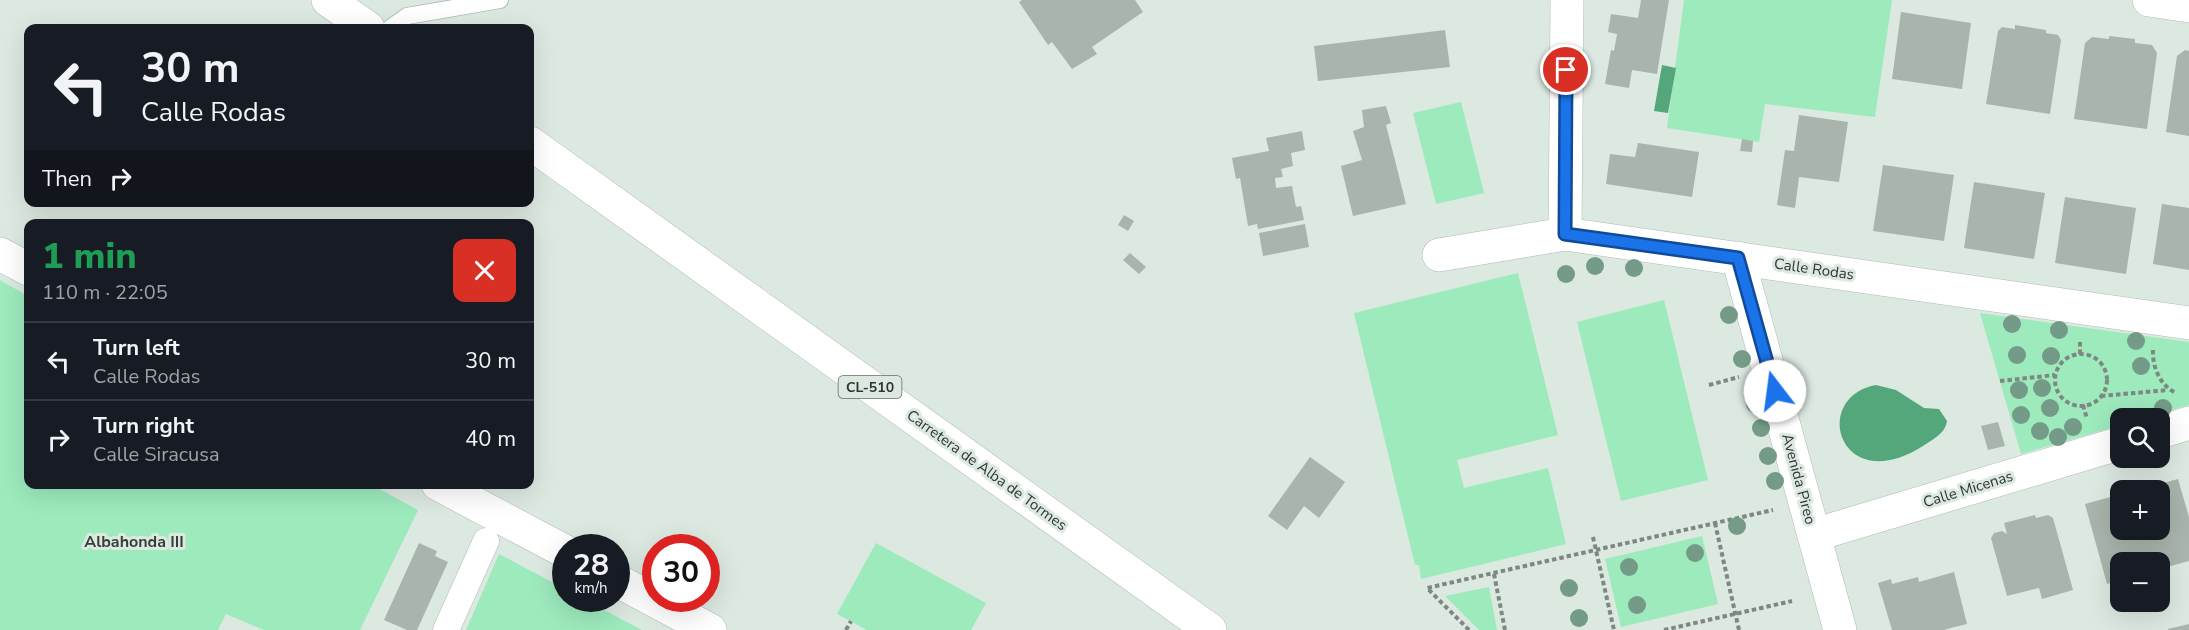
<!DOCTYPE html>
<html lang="en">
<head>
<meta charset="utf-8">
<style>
	:root { --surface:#171b24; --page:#242831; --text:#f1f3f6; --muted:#9ea1a6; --line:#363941 }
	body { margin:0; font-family:"Nunito Sans",sans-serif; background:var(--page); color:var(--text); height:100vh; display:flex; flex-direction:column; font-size:22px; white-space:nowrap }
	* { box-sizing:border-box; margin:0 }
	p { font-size:20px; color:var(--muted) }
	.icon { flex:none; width:33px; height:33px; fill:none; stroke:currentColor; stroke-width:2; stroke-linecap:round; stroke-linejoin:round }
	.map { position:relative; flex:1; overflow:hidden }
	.details { position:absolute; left:24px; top:219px; width:510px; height:270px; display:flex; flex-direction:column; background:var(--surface); border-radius:12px; box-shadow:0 6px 24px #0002 }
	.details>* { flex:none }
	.guide { position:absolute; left:24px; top:24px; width:510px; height:183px; border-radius:12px; box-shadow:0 6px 24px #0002; background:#171b24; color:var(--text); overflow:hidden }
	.buttons { position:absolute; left:2110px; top:408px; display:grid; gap:12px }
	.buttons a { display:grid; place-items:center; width:60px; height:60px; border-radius:12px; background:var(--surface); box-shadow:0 6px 24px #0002; font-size:30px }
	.speed { position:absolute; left:552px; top:534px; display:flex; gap:12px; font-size:30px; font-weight:700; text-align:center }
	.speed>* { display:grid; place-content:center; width:78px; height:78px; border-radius:50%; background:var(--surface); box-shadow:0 6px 24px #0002; line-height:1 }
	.speed small { font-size:15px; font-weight:400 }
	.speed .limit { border:9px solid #d22; background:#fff; color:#111 }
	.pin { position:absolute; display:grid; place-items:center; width:51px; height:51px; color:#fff; margin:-26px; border:3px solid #fff; border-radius:50%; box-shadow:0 2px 6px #0007 }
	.me { position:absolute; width:66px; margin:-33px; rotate:345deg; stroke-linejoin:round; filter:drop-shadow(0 0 4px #0008) }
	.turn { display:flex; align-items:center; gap:21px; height:126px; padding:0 18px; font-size:27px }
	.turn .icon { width:78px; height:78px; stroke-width:2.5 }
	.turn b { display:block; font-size:42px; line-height:51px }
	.then { display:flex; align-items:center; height:57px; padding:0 18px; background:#0003; gap:12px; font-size:22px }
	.round { display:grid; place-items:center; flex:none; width:63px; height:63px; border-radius:12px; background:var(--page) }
	.head { display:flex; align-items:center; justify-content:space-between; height:102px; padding:0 18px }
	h1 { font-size:36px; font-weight:800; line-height:45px; color:#1e9e55 }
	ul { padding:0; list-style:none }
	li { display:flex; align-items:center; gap:18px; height:78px; padding:0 18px; border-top:2px solid var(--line) }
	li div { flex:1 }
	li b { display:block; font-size:22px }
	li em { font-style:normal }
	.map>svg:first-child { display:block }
	.green { fill:#9deabd }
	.water { fill:#54a77a }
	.building { fill:#a8b4ac }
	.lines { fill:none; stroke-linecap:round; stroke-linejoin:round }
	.service-casing { stroke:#afbcb4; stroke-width:18 }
	.pedestrian-casing { stroke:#afbcb4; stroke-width:27 }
	.minor-casing { stroke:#afbcb4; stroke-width:34 }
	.primary-casing { stroke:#afbcb4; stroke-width:34 }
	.path { stroke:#7e8782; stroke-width:4; stroke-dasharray:4.5 3; stroke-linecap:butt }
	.service { stroke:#fff; stroke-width:16 }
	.pedestrian { stroke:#fff; stroke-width:26 }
	.minor { stroke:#fff; stroke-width:33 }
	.primary { stroke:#fff; stroke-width:33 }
	.tree { fill:#749b87 }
	.route-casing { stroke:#114b97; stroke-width:15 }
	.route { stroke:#1a73e8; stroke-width:10 }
	.labels { text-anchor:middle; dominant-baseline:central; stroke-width:6; stroke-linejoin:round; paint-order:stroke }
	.shield { fill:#dce9e1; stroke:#646b66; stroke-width:1.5 }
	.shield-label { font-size:14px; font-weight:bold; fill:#303532 }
	.street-label { font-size:15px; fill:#303532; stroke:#dce9e1 }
	.neighbourhood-label { font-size:16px; font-weight:bold; fill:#343f38; stroke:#dce9e1 }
</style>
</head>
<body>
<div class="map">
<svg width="2189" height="630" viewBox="0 0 2189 630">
	<rect width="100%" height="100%" fill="#dce9e1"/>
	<g class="green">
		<polygon points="1684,0 1892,0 1875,117 1765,104 1759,142 1667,128"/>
		<polygon points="1461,102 1484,193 1436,204 1413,113"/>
		<polygon points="1518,273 1558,435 1457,460 1464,488 1548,468 1566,544 1421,579 1419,565 1415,565 1354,313"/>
		<polygon points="0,280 28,296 28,484 372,485 418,510 360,630 264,630 226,614 218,630 0,630"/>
		<polygon points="1664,300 1708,480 1621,501 1577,322"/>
		<polygon points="1980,313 2189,342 2189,405 2142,418 2121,418 2121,425 2021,454"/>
		<polygon points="1702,536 1718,604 1621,627 1605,559"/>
		<polygon points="876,543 986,603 971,630 867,630 837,614"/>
		<polygon points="499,554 565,589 566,598 583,599 642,630 466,630"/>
		<polygon points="1489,587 1497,630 1479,630 1445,596"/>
	</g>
	<g class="water">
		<polygon points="1662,65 1676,68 1668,113 1654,111"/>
		<path d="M1876 385 1896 390 1924 408 1939 409 1947 421C1945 434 1933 439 1923 446 1839 499 1810 397 1876 385Z"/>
	</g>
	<g class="building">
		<polygon points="1022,0 1135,0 1143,12 1092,47 1097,54 1072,69 1052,42 1048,45 1019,2"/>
		<polygon points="1641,0 1669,0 1657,74 1632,70 1629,88 1605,84 1611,50 1614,51 1617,34 1608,32 1611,14 1638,18"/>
		<polygon points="1901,12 1971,23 1962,89 1892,79"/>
		<polygon points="2015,25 2046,30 2046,33 2058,35 2061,40 2050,114 1986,104 1998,31 2002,27 2015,29"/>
		<polygon points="1445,30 1450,67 1318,81 1314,46"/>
		<polygon points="2109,36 2135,39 2135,43 2152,45 2157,53 2147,129 2074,119 2085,43 2092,37 2109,39"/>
		<polygon points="2185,50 2189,51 2189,136 2166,132 2177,56"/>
		<polygon points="1386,106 1391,123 1386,125 1406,204 1353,216 1341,166 1362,160 1353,131 1364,127 1362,110"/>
		<polygon points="1799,115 1848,122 1839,182 1799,177 1795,208 1777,205 1785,150 1794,151"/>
		<polygon points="1302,131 1305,150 1291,153 1293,166 1281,169 1283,177 1275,178 1276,188 1292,186 1296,207 1301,206 1304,220 1258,229 1257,224 1248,226 1240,178 1236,179 1232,158 1269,151 1266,138"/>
		<polygon points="1742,139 1753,141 1752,152 1740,151"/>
		<polygon points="1638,143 1699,152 1692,197 1606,184 1610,154 1635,157"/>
		<polygon points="1883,165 1954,175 1944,241 1873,231"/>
		<polygon points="1974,182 2045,193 2034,259 1964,248"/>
		<polygon points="2065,197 2136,208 2126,274 2055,263"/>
		<polygon points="2162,204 2189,208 2189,270 2153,264"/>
		<polygon points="1124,215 1134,221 1128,231 1118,225"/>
		<polygon points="1305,224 1309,247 1263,256 1259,233"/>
		<polygon points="1130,253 1146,267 1139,274 1123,260"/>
		<polygon points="1998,422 2005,446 1988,450 1981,426"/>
		<polygon points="1310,457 1345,482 1319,518 1304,506 1287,530 1268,516"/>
		<polygon points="2178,479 2189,517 2189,561 2160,569 2160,562 2121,562 2121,580 2107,584 2085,504 2121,494 2121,530 2160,530 2160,490 2138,490"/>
		<polygon points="2035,515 2036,518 2048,515 2053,518 2073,590 2042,599 2039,588 2007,596 1991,538 1994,533 2002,531 2007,534 2004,523"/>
		<polygon points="419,543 437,551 435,556 448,562 417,630 407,630 384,620"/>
		<polygon points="1954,572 1967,624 1943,630 1892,630 1878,583 1891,579 1892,584 1918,577 1919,582"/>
		<polygon points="2189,624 2189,630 2168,630 2168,629"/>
	</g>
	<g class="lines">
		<g class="service-casing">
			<polyline id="service" points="390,28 407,16 500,0"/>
		</g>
		<g class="pedestrian-casing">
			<polyline id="pedestrian" points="446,630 486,541"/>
		</g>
		<g class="minor-casing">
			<g id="minor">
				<polyline points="2149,0 2189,6"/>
				<polyline points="1565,234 1567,0"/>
				<polyline points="0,254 28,269"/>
				<polyline points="1439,255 1565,234 2189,323"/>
				<polyline points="1738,258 1840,630"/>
				<polyline points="2160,432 2189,423"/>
				<polyline points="438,484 566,552"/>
				<polyline points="1814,535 2121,443"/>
				<polyline points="616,580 710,630"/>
			</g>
		</g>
		<g class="primary-casing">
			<g id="primary">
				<polyline points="328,0 368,28"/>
				<polyline points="530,143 1210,630"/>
			</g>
		</g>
		<g class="path">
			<path d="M2153 350C2152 366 2160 386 2176 393"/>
			<polyline points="2080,354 2080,339"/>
			<circle cx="2081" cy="380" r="26"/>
			<polyline points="2000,381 2055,375"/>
			<polyline points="1709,385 1739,377"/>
			<polyline points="2101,396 2168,390"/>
			<polyline points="2083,405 2087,419"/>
			<polyline points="1715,523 1739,630"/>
			<polyline points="1593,537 1614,630"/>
			<polyline points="1494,574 1505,630"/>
			<polyline points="846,630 851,621"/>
			<polyline points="1469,630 1427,588 1773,510"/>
			<polyline points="1664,630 1792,601"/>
		</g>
		<use href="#service" class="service"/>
		<use href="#pedestrian" class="pedestrian"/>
		<use href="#minor" class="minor"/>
		<use href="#primary" class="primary"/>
	</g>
	<g class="tree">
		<circle cx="1595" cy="266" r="9"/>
		<circle cx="1634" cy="268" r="9"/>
		<circle cx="1566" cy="274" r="9"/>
		<circle cx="1729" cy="315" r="9"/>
		<circle cx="2012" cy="324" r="9"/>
		<circle cx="2059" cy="330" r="9"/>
		<circle cx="2136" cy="341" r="9"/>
		<circle cx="2017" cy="355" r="9"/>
		<circle cx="2051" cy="356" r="9"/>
		<circle cx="1742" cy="359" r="9"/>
		<circle cx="2141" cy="366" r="9"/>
		<circle cx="2042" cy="388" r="9"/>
		<circle cx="2019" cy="390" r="9"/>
		<circle cx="1755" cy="404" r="9"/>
		<circle cx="2050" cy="408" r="9"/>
		<circle cx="2163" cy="408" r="9"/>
		<circle cx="2021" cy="415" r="9"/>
		<circle cx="2073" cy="427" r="9"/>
		<circle cx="1761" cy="428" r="9"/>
		<circle cx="2040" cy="431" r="9"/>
		<circle cx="2058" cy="437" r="9"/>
		<circle cx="1768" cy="456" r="9"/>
		<circle cx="1775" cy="481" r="9"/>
		<circle cx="1737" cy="526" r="9"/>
		<circle cx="1695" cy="553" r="9"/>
		<circle cx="1629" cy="567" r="9"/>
		<circle cx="1569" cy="588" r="9"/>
		<circle cx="1637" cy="605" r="9"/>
		<circle cx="1579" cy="618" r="9"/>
	</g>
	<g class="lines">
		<g class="route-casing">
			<polyline id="route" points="1566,70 1565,234 1738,258 1775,391"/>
		</g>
		<use href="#route" class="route"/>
	</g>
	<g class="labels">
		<rect class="shield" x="838.5" y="376" width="63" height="22" rx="4.5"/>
		<g class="shield-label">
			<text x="870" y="387">CL-510</text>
		</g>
		<g class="street-label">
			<text transform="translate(1814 269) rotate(8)">Calle Rodas</text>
			<text transform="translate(987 470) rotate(36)">Carretera de Alba de Tormes</text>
			<text transform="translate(1799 479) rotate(75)">Avenida Pireo</text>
			<text transform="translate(1968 489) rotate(-17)">Calle Micenas</text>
		</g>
		<g class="neighbourhood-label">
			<text x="134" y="542">Albahonda III</text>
		</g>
	</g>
</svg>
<div class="buttons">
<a><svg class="icon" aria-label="search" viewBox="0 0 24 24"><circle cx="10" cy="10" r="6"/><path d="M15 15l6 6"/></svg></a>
<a>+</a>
<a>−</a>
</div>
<div class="speed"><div>28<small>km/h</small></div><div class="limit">30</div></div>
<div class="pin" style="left:1566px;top:70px;background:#d93025"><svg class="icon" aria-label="arrive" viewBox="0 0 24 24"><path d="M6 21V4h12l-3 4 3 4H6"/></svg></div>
<svg class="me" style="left:1775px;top:391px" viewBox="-20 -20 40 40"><circle r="19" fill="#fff"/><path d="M0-13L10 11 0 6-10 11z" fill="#1a73e8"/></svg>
<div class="guide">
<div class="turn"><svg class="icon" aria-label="left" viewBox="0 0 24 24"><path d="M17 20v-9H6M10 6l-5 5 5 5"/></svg><div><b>30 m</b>Calle Rodas</div></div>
<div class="then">Then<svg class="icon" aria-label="right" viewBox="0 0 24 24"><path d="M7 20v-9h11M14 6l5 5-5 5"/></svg></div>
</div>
<section class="details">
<div class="head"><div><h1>1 min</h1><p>110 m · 22:05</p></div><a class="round" style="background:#d93025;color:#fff"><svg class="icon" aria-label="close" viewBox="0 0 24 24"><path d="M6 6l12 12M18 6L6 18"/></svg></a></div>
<ul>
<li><svg class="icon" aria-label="left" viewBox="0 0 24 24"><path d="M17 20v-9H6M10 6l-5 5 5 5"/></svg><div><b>Turn left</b><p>Calle Rodas</p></div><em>30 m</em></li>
<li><svg class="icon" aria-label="right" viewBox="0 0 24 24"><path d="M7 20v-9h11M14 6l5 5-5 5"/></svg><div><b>Turn right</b><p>Calle Siracusa</p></div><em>40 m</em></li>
</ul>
</section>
</div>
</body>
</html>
